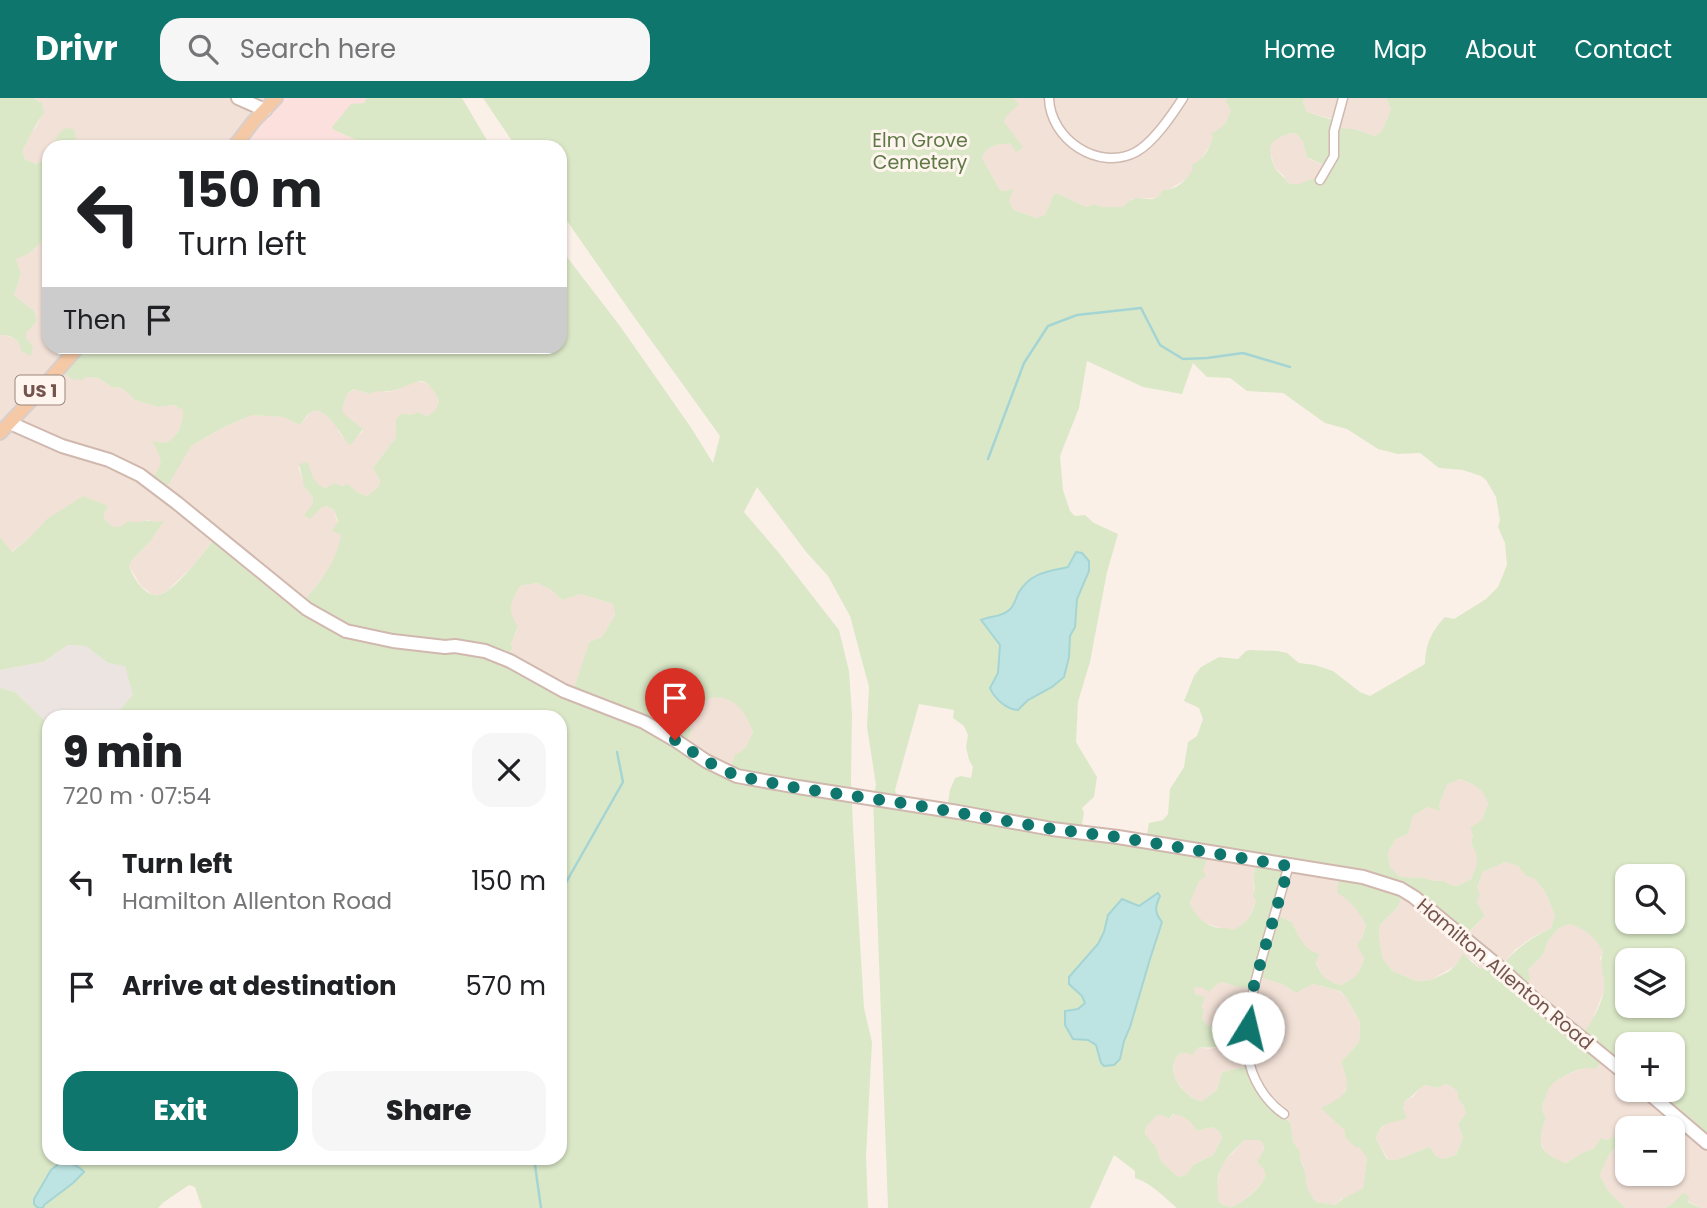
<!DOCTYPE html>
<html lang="en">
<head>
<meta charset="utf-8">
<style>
	:root { --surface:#fff; --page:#f6f6f6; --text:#202124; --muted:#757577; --accent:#0f766e }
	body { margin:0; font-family:Poppins,sans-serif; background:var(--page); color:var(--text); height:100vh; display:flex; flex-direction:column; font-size:26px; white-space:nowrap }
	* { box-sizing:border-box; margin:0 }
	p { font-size:23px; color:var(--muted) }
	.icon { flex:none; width:38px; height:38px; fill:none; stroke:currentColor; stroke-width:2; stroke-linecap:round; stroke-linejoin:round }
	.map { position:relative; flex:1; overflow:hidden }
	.side { position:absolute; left:42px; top:612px; width:525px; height:455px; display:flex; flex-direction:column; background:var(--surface); border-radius:21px; box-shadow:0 2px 5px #0004 }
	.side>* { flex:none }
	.banner { position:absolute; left:42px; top:42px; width:525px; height:214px; border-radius:21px; box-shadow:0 2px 5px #0004; background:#fff; color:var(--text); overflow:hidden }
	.controls { position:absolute; left:1615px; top:766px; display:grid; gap:14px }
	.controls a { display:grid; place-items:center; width:70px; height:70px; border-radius:14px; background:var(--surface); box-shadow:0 2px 5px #0004; font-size:35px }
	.pin { position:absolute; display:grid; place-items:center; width:60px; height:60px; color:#fff; margin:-72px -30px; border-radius:50% 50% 50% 0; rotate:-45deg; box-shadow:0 0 7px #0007 }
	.pin .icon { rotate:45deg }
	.me { position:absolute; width:77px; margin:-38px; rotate:9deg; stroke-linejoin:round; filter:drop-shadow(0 0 5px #0008) }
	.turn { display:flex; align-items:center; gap:24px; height:147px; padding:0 21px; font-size:32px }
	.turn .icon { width:91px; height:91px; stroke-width:2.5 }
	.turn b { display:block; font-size:49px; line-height:60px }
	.then { display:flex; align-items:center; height:66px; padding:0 21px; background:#0003; gap:14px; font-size:26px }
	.round { display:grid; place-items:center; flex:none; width:74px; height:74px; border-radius:21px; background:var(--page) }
	.summary { display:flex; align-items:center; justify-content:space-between; height:119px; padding:0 21px }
	h1 { font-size:42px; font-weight:800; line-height:52px }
	.primary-button { display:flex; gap:14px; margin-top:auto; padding:14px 21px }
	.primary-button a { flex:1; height:80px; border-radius:21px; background:var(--accent); color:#fff; font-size:28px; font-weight:800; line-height:80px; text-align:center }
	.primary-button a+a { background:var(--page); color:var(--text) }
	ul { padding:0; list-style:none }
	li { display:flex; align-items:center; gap:21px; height:105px; padding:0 21px }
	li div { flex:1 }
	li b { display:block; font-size:26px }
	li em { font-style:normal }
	header { display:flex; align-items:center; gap:42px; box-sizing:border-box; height:98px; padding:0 35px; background:var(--accent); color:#fff }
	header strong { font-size:33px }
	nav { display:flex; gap:38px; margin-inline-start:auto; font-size:24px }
	.search { width:490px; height:63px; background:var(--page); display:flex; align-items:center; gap:18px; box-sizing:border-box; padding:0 24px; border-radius:21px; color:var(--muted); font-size:26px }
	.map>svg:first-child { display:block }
	.residential { fill:#f2e1d7 }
	.commercial { fill:#fbe0dd }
	.industrial { fill:#ece4e1 }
	.green { fill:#dbe8c7; fill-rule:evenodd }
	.water { fill:#bde4e2; stroke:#a4d5d4; stroke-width:2 }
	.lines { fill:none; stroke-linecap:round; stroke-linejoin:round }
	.stream { stroke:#a4d5d4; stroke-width:2.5 }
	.street-casing { stroke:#cfb9b1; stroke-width:11 }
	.secondary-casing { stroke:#d1b8af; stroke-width:16 }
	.primary-casing { stroke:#d8cfcd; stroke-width:16 }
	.street { stroke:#fff; stroke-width:8 }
	.secondary { stroke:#fff; stroke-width:12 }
	.primary { stroke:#f5c9a5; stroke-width:12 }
	.route { stroke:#0f766e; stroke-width:12; stroke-dasharray:0 21.6 }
	.labels { text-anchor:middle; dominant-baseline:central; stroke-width:6; stroke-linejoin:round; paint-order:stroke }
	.shield { fill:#fef5ee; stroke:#9d847d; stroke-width:2 }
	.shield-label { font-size:18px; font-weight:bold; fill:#74544d }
	.park-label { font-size:19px; fill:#5e7946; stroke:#fef5ee }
	.street-label { font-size:19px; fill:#74544d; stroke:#fef5ee }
</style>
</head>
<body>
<header>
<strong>Drivr</strong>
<div class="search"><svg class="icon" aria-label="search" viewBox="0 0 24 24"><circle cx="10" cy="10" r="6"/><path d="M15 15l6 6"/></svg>Search here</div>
<nav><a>Home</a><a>Map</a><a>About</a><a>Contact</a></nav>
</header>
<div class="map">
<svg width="1707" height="1110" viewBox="0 0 1707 1110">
	<rect width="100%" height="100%" fill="#fbf0e8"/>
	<g class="residential">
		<polygon points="33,0 240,0 262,10 234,49 83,49 77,45 75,36 60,35 51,49 49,49 49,53 45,61 36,66 25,61 23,53 31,35 36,29 42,17 42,5"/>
		<polygon points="1013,0 1227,0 1225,3 1231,12 1228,20 1219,33 1213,38 1212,44 1189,79 1156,100 1132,101 1123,109 1102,109 1094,106 1086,109 1059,96 1054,96 1045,118 1037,120 1014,112 1009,103 1013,91 1006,93 1000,92 982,60 983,56 988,50 1003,45 1011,46 1004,24 1005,18 1014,1"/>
		<polygon points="1304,0 1387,0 1387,2 1391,11 1382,33 1375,38 1354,31 1335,31 1336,22 1307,14 1303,4"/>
		<polygon points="1291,35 1297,36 1303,44 1307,60 1326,68 1322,78 1304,86 1296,87 1288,85 1283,77 1275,70 1270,53 1271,47 1274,42"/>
		<polygon points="49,133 49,248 79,249 85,279 98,280 113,290 117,289 123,291 135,302 158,309 173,307 184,312 183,324 174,341 167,345 153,344 161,359 160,371 191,348 224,329 252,317 283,319 300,327 311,314 315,312 322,314 336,327 339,334 349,346 363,333 343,316 341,310 347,296 355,291 368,296 376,292 387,294 396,292 415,283 426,285 432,290 439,303 436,312 432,316 425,318 418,314 411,317 402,315 396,339 373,370 380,383 378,389 367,398 357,394 348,387 326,390 319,388 298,368 303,383 303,387 313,400 310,420 321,410 326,408 334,412 341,437 340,446 332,467 302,506 216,438 192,469 168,492 160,497 154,498 141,488 129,468 133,461 149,445 156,425 147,422 116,430 111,428 104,420 104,415 108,408 30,439 11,454 0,439 0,237 5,237 15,241 21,247 28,244 26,239 26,235 37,223 35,214 14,197 21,176 16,161 28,156 39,146"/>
		<polygon points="537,485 550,491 562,502 581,496 613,506 615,517 602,539 589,544 574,594 505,564 513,549 511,546 518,530 511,518 511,504 520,488"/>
		<polygon points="713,599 720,599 731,602 743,611 753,633 749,645 730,671 685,647 692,633 689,627 693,615 701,605"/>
		<polygon points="1460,681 1478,689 1483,694 1488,705 1482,722 1473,736 1471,745 1478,758 1478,764 1471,781 1457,788 1449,786 1444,783 1435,783 1424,780 1400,779 1390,769 1388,754 1396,741 1408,736 1413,718 1428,709 1439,708 1447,687"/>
		<polygon points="1209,754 1257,762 1253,780 1256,803 1250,818 1245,826 1233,832 1223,831 1208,826 1199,821 1194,815 1190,806"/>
		<polygon points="1505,764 1518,768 1526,778 1535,781 1545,794 1555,817 1551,830 1533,839 1516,851 1500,869 1480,871 1472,862 1463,857 1455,868 1431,882 1416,883 1393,873 1383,861 1379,839 1380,827 1398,809 1403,792 1465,839 1485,818 1477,804 1477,790 1483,774"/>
		<polygon points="1288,769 1339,775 1338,795 1344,798 1358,812 1366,827 1362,840 1364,860 1359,875 1353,881 1341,887 1326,882 1322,877 1311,853 1301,844 1292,824 1276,817"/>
		<polygon points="1569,826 1584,831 1598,843 1603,854 1600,860 1603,867 1604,892 1591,926 1581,939 1527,890 1528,872 1543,857 1548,843 1558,831"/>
		<polygon points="1259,879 1282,886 1296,895 1313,886 1339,893 1346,899 1360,924 1359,944 1341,964 1348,983 1346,990 1341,1001 1322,1010 1345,1033 1365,1055 1367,1060 1363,1090 1354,1097 1341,1101 1336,1107 1316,1104 1306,1091 1303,1067 1293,1044 1291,1025 1274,1008 1250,968 1222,974 1217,992 1202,1003 1195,1001 1185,994 1177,984 1174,976 1174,964 1180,955 1188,955 1199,949 1209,951 1227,947 1247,946 1227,930 1220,932 1208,927 1202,920 1204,914 1198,898 1195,896 1193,890 1217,886 1222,884 1234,888"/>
		<polygon points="1606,960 1627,978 1628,992 1645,992 1707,1045 1707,1110 1701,1110 1688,1103 1672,1106 1664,1110 1626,1110 1609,1094 1600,1078 1605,1063 1619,1046 1627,1042 1628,1076 1673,1076 1673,1031 1633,1031 1632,1024 1621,1035 1566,1065 1553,1061 1546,1056 1540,1043 1540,1035 1546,1020 1542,1012 1547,991 1555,982"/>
		<polygon points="1444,986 1452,989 1458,994 1458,1001 1463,1007 1466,1015 1458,1026 1463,1040 1456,1057 1442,1061 1435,1057 1430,1049 1396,1062 1388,1061 1376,1041 1378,1034 1387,1025 1393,1023 1403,1011 1405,1003 1413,999 1420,990 1425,987 1437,990"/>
		<polygon points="1174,1016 1178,1016 1191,1023 1197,1033 1212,1029 1220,1033 1222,1040 1213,1057 1193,1067 1186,1077 1178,1079 1161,1063 1155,1049 1145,1037 1146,1029 1157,1017 1164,1018 1169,1021"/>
		<polygon points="1245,1042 1259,1042 1263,1046 1266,1077 1265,1081 1253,1094 1237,1108 1229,1109 1219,1104 1216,1090 1222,1066"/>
	</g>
	<polygon class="commercial" points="240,0 367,0 364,5 334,32 372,49 234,49 264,12"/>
	<polygon class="industrial" points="68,547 86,548 108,565 125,567 134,597 118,614 103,611 84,619 49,620 49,627 15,594 0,590 0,572 43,564"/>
	<g class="green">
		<path d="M0 0H33L42 5 44 15C37 24 28 41 23 53L25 61 36 66 45 61 49 53V133L39 146 28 156 16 161 21 176 14 197 35 214 37 223 26 235V240L33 249 31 258 21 253C21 242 10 236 0 237Z"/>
		<polygon points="367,0 462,0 491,49 372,49 334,32 332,29 351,6 364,5"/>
		<path d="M483 0H1013L1019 6 1006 18 1004 24 1023 49 1016 55 1011 46C1000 45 985 48 982 60L1000 92 1006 93 1014 90 1009 103 1014 112 1037 120 1045 117 1054 96H1059L1086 109 1094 106 1102 109H1122C1126 107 1128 103 1131 102 1143 96 1154 109 1163 92 1175 93 1187 82 1193 71L1192 67C1202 63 1211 49 1213 38L1211 35C1222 32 1227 23 1231 12L1225 3 1227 0H1304L1303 4 1307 14 1336 23 1335 30 1354 31 1375 38 1382 33 1391 11 1387 2V0H1707V1045L1645 992H1673V947H1628L1627 978 1606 960 1595 971C1586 969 1582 970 1573 974 1550 984 1548 987 1542 1012L1546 1020C1536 1045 1539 1056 1566 1065L1581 1056 1594 1050 1601 1040 1607 1042 1621 1035 1632 1024 1633 1031H1628L1627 1042C1612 1049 1605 1062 1600 1078L1609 1094 1626 1110H1177C1164 1099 1151 1085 1135 1080V1073L1114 1057 1090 1110H888L873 700 876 687 867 629 869 589 850 518 828 478 807 455 757 389 744 414 779 455 839 532 849 573 852 616 851 684 853 729 864 910 872 944 866 1059 868 1110H202L195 1089 189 1087 164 1104 158 1110H43L44 1107 73 1085 80 1069 70 1065H60L34 1106 38 1110H0V590L15 594 49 627V1060H560V620L84 619 103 611 118 614 133 597 125 568 108 565 86 548 68 547 43 564 0 572V439L12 454 30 439 47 421 83 398 108 408 104 415V420C112 430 117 433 128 423 135 425 137 424 143 423 151 422 156 425 164 423L149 445 133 461 129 468C133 479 142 494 154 497 170 502 207 450 216 438L302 505C320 484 336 465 341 437L332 433 338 423 334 412 326 408 321 410 310 421 304 417 312 407 313 400 303 387V383L299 366 308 364C312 376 313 386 326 390L334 385 342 388 348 386 357 394 367 398 378 389 380 383 373 370 396 339V321L402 315 411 317 418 314 426 318C434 315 436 312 439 303 424 273 420 284 395 292 385 295 378 291 369 296L354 291 347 296 342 311 344 316 363 331 353 344 349 347C342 338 325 306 311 314 307 316 303 324 300 327L283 319 252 317 224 329 191 348 164 394 150 383C164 365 163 363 152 343L166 345C179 338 183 326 183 312L173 307 158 309 135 302 123 291 117 289 113 290 98 280 86 279 82 282 72 281 60 272 79 248H560V150L620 228 692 331 713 365 720 338 632 216 560 113V49H516ZM1291 35 1297 36 1303 44 1307 60 1311 61 1326 68 1318 80C1305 81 1303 89 1288 85 1285 80 1281 77 1277 73 1274 69 1274 67 1272 62 1267 43 1274 42 1291 35ZM1087 263 1143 289 1182 296 1193 265 1207 279 1230 280 1247 293 1283 295 1325 325 1347 331 1378 351 1398 356 1420 355 1439 370 1463 372 1481 378 1486 382 1496 399 1500 422 1498 429 1505 445 1507 467 1498 489 1486 501 1454 521 1445 519C1432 532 1425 547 1425 566L1370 598 1360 594 1333 573 1315 567 1299 565 1287 555 1278 553 1250 552 1246 553 1238 561 1219 559 1201 569 1194 578 1184 603 1199 610 1203 621 1197 638 1188 644 1184 669 1170 691 1168 716 1163 722 1149 725 1146 742 1081 732 1084 715 1082 710 1094 699 1097 679 1076 644 1078 604 1090 564 1107 474 1118 436 1094 425 1085 417 1075 418 1070 413 1063 392 1060 358 1079 310ZM1076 454 1089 473 1077 501 1075 529 1070 538 1069 559 1052 589 1028 602 1018 612 1008 610 991 594 998 575 1000 547 981 522C989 518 996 519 1003 516 1016 511 1021 485 1035 477 1042 473 1059 471 1068 469ZM537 485 550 491 562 502 581 496 613 506 615 517 602 539 589 544 573 594 505 563 513 549 511 546 518 529C507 511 510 506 520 488ZM713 599 717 600 720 599C741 605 744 614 753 633 749 645 746 652 735 657L730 671 685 647 692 632 689 627C694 612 699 606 713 599ZM919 606 954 612 953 620 964 628 968 637 966 649 969 662 973 669 971 680 961 678 955 680 950 692 947 711 900 704 895 692ZM1460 681C1476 688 1481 688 1488 705L1482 722 1470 730 1473 736 1471 745C1480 762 1478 764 1471 781L1457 788 1449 786 1444 783H1435L1424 780 1400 779 1390 769 1388 754 1396 741 1408 736 1413 718 1428 709 1440 713 1439 708 1447 687ZM1209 755 1257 762 1253 780 1255 791 1253 798 1256 803C1250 819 1249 824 1233 832L1227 830C1210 832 1196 820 1190 805L1199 783 1206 778 1203 772ZM1505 764 1518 768 1526 778 1535 781 1545 794 1555 817 1551 830C1529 841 1517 850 1500 869L1490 861 1480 871 1463 856 1455 868 1448 874 1431 882 1416 883 1393 873 1383 861 1379 839 1380 827 1398 809 1403 793 1465 838 1485 818 1477 804 1480 796 1477 790 1483 774ZM1293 767 1339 778 1337 795C1351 802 1359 814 1366 827L1362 840 1357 847 1364 860C1359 877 1357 879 1341 887 1325 882 1323 880 1316 865L1319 856C1303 851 1299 838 1292 824L1276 817ZM1628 779H1673V824H1628ZM1160 798C1155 809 1154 814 1162 824L1150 861 1130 929 1124 943 1122 954 1114 967 1104 968 1101 965 1096 947 1088 942 1073 941 1078 911 1085 905 1082 898 1069 886V879L1098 846 1104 834 1108 817 1122 801 1139 808ZM1569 826C1585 831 1595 838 1603 854 1599 864 1604 877 1604 887 1604 904 1591 926 1581 938L1527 890 1530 880 1528 872 1543 857 1548 843 1558 831ZM1628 863H1673V908H1628ZM1259 879 1282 886 1296 895 1313 886 1340 893 1346 899 1360 924 1359 944 1341 964C1352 993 1348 997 1321 1010L1345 1033V1039L1355 1049 1360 1050 1367 1060 1363 1090C1354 1097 1343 1098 1336 1107L1316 1104C1304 1088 1308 1088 1304 1071 1302 1064 1299 1061 1300 1054L1293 1044 1291 1025C1274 1011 1259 989 1249 968L1222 974 1217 992 1202 1003C1187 1000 1170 982 1174 965 1174 963 1179 956 1180 955H1188L1192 957 1199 949C1215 951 1231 947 1247 946L1246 931 1227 930 1220 932 1208 927 1202 920 1204 914 1202 908 1205 899 1195 896 1194 890 1201 889 1209 894 1217 886 1222 884 1234 888 1253 891ZM1445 986 1452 989 1458 994V1001L1463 1007 1466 1015 1458 1026 1463 1040 1456 1057 1442 1061 1435 1057 1430 1049 1396 1062 1387 1061 1376 1041C1381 1021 1394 1026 1407 1020L1403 1011 1405 1003C1413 999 1417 991 1425 987L1437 990ZM1173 1016C1184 1017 1192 1024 1197 1033L1212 1029 1219 1033 1222 1040 1213 1057 1193 1067 1186 1077 1178 1079 1161 1063 1156 1049 1145 1036 1146 1029 1157 1017 1164 1018 1169 1021ZM1245 1042H1259L1263 1046 1264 1052 1257 1064C1261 1068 1267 1073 1265 1079 1263 1087 1238 1110 1230 1109 1226 1108 1222 1106 1219 1104 1213 1074 1224 1061 1245 1042Z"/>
		<polygon points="65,30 74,31 77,45 83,49 51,49 60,34"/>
		<polygon points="1683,1095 1689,1098 1688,1104 1701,1110 1664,1110 1672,1106"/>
	</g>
	<g class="water">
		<path d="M1076 454 1082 455 1089 463V473L1077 501 1075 529 1070 538 1069 559 1064 579 1052 589 1028 602 1018 612C1007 612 994 600 990 590L998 575 1000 547 981 522C990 518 1001 519 1008 513 1015 508 1015 501 1019 494 1032 474 1047 474 1068 469Z"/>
		<path d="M1158 795 1160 798C1155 809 1154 814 1162 824L1150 861 1130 929 1124 943 1120 961 1114 967 1104 968 1101 965 1096 947 1088 942 1073 941 1065 927V913L1078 911 1085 905 1082 898 1069 886V879L1098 846 1104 834 1108 817 1122 801 1139 808Z"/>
		<path d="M60 1065C70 1065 77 1066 84 1074L73 1085 44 1107 43 1110H38L34 1106V1101L51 1072Z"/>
	</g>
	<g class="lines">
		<g class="stream">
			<polyline points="988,361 1024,265 1048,228 1077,217 1141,210 1160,247 1183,261 1207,260 1243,255 1290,269"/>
			<polyline points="560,791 564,788 623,684 617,654"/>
			<polyline points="534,1060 541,1110"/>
		</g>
		<g class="street-casing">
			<g id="street">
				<path d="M1049 0C1050 41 1098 74 1136 54 1154 44 1172 17 1183 0"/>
				<polyline points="1320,82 1334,58 1334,33 1343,0"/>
				<path d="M1284 1016C1265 1003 1251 980 1248 957 1243 922 1256 880 1266 846 1274 820 1281 794 1289 767"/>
			</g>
		</g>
		<g class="secondary-casing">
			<g id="secondary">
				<polyline points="238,0 265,12"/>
				<polyline points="10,325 62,348 109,362 140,377 177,405 307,511 346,533 393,543 445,549 455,548 485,553 510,563 564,593 644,624 675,642 706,663 737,678 798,689 958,714 1052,731 1118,739 1363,779 1401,791 1414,799 1504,873 1536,903 1628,978"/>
				<polyline points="1645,992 1707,1045"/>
			</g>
		</g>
		<g class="primary-casing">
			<g id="primary">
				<polyline points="234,49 254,23 276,0"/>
				<polyline points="0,335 35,298 79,248"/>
			</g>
		</g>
		<use href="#street" class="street"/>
		<use href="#secondary" class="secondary"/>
		<use href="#primary" class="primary"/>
	</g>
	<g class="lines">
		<polyline class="route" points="675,642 706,663 737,678 798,690 909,706 1052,731 1118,739 1289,768 1254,887 1248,930"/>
	</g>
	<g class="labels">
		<rect class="shield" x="15.5" y="277.5" width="49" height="29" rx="5"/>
		<g class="shield-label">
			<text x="40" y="292">US 1</text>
		</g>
		<g class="park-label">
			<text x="920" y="42">Elm Grove<tspan x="920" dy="22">Cemetery</tspan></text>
		</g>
		<g class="street-label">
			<text transform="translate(1505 876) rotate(40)">Hamilton Allenton Road</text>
		</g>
	</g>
</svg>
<div class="controls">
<a><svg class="icon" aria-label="search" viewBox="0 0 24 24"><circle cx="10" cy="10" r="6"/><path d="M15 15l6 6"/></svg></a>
<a><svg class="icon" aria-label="layers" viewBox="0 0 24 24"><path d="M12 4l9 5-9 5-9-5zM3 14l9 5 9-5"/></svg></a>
<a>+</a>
<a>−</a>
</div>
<div class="pin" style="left:675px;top:642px;background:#d93025"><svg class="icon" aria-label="arrive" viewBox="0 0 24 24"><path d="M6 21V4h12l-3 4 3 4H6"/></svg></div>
<svg class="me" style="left:1248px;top:930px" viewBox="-20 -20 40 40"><circle r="19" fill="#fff"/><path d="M0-13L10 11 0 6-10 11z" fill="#0f766e"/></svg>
<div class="banner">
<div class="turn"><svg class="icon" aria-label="left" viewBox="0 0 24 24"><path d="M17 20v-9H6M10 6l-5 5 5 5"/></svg><div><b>150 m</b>Turn left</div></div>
<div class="then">Then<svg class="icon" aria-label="arrive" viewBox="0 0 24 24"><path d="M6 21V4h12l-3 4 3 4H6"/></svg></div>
</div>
<section class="side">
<div class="summary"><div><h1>9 min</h1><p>720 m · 07:54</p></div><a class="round"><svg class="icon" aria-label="close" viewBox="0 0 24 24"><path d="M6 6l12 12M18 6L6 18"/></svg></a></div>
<ul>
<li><svg class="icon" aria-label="left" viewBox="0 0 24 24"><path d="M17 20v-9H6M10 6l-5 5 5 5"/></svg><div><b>Turn left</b><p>Hamilton Allenton Road</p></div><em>150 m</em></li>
<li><svg class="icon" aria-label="arrive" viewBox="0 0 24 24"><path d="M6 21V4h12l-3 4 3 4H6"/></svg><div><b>Arrive at destination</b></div><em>570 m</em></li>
</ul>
<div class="primary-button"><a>Exit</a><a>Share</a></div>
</section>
</div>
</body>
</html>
